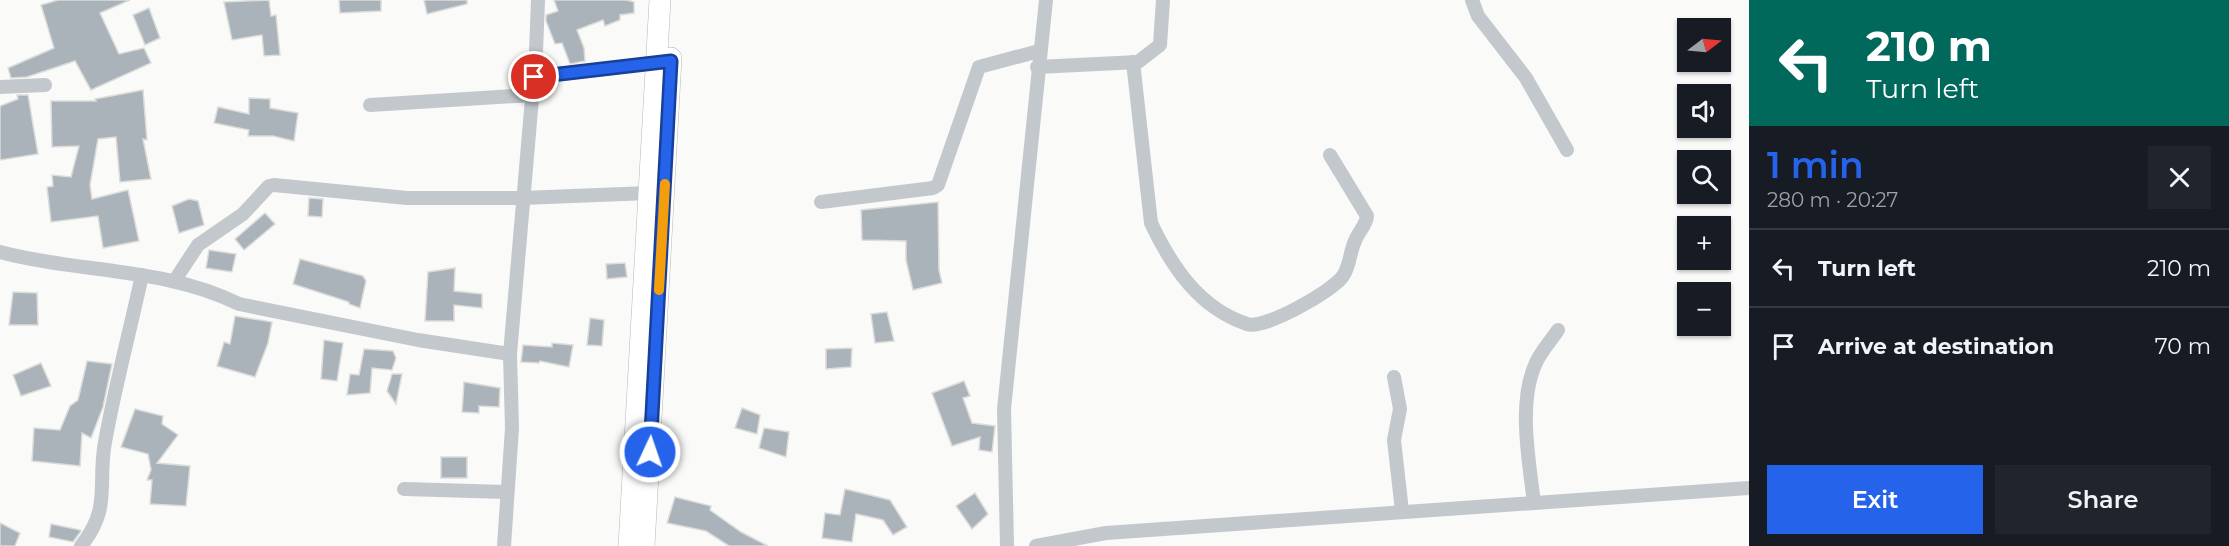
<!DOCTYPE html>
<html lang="en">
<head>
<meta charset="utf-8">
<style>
	:root { --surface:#171b24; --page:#20242c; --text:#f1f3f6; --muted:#9ea1a6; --line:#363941; --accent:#2563eb }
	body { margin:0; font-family:Montserrat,sans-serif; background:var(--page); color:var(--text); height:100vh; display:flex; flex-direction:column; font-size:22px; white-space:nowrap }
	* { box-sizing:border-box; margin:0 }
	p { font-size:20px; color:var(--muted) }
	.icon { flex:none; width:33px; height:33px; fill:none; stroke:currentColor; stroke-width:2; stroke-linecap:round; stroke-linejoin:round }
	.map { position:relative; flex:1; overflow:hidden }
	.details { display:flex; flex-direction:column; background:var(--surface); width:480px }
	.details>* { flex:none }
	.hud { background:#00695c; color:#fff; overflow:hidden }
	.needle { width:39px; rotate:74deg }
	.fabs { position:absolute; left:1677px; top:18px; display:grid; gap:12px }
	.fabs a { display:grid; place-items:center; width:54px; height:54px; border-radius:0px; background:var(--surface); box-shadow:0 2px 4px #0004; font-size:30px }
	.pin { position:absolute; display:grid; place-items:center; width:51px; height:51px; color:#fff; margin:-26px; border:3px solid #fff; border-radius:50%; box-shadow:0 2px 6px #0007 }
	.me { position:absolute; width:66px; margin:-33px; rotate:3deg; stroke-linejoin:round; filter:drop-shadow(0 0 4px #0008) }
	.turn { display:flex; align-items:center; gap:21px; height:126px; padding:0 18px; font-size:27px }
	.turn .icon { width:78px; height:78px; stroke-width:2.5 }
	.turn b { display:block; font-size:42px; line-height:51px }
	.round { display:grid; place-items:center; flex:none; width:63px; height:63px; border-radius:0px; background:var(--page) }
	.summary { display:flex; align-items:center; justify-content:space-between; height:102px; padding:0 18px }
	h1 { font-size:36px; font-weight:600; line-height:45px; color:var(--accent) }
	.primary-button { display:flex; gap:12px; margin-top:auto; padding:12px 18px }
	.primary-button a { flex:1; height:69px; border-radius:0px; background:var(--accent); color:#fff; font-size:24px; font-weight:600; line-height:69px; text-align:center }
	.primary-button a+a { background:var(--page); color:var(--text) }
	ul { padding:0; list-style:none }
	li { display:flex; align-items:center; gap:18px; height:78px; padding:0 18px; border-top:2px solid var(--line) }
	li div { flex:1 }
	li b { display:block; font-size:22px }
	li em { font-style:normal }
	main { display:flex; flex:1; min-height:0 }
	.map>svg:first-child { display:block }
	.building { fill:#aab3b9; stroke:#dcdcda; stroke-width:1.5 }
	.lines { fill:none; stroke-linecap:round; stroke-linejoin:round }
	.trunk-casing { stroke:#b4b9bd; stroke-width:22 }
	.minor { stroke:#c3c8cc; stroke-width:14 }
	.trunk { stroke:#fff; stroke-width:21 }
	.route-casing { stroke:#184099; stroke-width:15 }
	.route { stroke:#2563eb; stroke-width:10 }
	.slow { stroke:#f59e0b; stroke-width:10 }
</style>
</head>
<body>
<main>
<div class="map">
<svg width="1749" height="546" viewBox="0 0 1749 546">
	<rect width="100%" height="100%" fill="#fafaf8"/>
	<g class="building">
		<polygon points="58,0 130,0 100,13 119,54 144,48 151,63 91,90 75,61 27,77 11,78 8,68 54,48 41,5"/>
		<polygon points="269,0 271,16 276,15 280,55 264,56 262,35 232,40 224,2"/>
		<polygon points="339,0 381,0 381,11 340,13"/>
		<polygon points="424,0 467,0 467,4 427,14"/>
		<polygon points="554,0 627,0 634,2 634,13 620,15 620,20 605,26 603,20 577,30 584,48 585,61 570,64 562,43 555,44 546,21 546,15 558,11"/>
		<polygon points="149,8 160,38 145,45 133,15"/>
		<polygon points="143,90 147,140 143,139 151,179 120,182 116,137 98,139 90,185 92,199 128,190 139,241 103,248 98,216 51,222 47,187 53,186 52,175 71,177 79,146 52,147 51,101 96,101 95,99"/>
		<polygon points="17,95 28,95 38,154 0,160 0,106 18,99"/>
		<polygon points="249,98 270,99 270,108 298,113 294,141 273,136 248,136 249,130 214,123 218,107 249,114"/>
		<polygon points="309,198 323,199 322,217 308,216"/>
		<polygon points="189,199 198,201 204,225 179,233 172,206"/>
		<polygon points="938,202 939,270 942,283 913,290 906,260 906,241 862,240 861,210"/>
		<polygon points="265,213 275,224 244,250 235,239"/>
		<polygon points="209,250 236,254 232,272 206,268"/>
		<polygon points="300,259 363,276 366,281 360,308 349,304 349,302 293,284"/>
		<polygon points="625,263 627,277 607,279 606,264"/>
		<polygon points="455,268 454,291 482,294 482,308 454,305 454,321 425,321 428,272"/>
		<polygon points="13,292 37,293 38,325 9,325"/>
		<polygon points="887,312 894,341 875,343 871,314"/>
		<polygon points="235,316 272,322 268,343 255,377 217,366 224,342 230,344"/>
		<polygon points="590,318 604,320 602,346 587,345"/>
		<polygon points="324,340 343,343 337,381 321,379"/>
		<polygon points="552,343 573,345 569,367 540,361 539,363 521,362 523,345 552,347"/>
		<polygon points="852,348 851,367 826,369 826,349"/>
		<polygon points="364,349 393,351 396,358 392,370 372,368 370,393 347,395 350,374 359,375"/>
		<polygon points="87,361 112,364 103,407 91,438 82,433 80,466 32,461 34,428 60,430 70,406 78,400"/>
		<polygon points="41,363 51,386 21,396 13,375"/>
		<polygon points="392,374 402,374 396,404 387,391"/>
		<polygon points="964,381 970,396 963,398 972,423 995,426 992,452 979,450 980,437 952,446 932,393"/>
		<polygon points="464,382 500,388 499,407 479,406 479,413 462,412"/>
		<polygon points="742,408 760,415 757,434 735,428"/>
		<polygon points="135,409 163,416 162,424 178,435 157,463 190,466 186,506 150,504 152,480 147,480 151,470 148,454 121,447"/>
		<polygon points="764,428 789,432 786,457 759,448"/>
		<rect x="441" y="457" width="26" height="21"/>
		<polygon points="845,489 890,500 907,527 893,535 883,520 856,514 852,542 822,538 825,513 840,515"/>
		<polygon points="975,493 988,514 972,529 956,506"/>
		<polygon points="675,497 711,506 710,510 741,532 768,546 729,546 706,531 667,523"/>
		<polygon points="0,523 20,533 15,546 0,546"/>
		<polygon points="51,524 80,530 81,531 73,542 49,537"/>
	</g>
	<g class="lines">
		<g class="trunk-casing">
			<g id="trunk">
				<polyline points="629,546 660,0"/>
				<polyline points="644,546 671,58"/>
			</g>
		</g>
		<g class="minor">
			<polyline points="1472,0 1478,16 1526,78 1567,150"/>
			<path d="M1133 62 1151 223C1172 267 1199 308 1247 324 1264 330 1333 291 1343 276 1350 266 1350 251 1355 241 1358 232 1366 226 1367 216L1330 155"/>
			<polyline points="1037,67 1138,62 1160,45 1163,0"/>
			<polyline points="534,77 663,62"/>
			<polyline points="0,87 45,85"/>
			<polyline points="370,105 532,95"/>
			<polyline points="821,202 933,188 938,185 979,67 1039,51"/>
			<path d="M0 252C79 273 165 267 239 304L418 340 510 354"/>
			<polyline points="175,280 198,245 243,214 269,186 274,185 407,198 522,198 649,193"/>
			<polyline points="1394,377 1400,409 1394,440 1402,511"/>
			<polyline points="404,489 506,492"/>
			<path d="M1534 503C1529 461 1518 404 1535 365 1540 352 1551 341 1558 330"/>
			<path d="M81 546C112 507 97 485 105 442 115 386 130 331 142 275"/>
			<polyline points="504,546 512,428 510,354 536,52 538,0"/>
			<polyline points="1007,546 1004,409 1046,0"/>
			<polyline points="1036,546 1106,533 1749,488"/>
		</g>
		<use href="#trunk" class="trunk"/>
	</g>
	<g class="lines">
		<g class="route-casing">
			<polyline id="route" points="534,77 671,61 650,452"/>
		</g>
		<use href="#route" class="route"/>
		<polyline class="slow" points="659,290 665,184"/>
	</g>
</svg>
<div class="fabs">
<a><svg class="needle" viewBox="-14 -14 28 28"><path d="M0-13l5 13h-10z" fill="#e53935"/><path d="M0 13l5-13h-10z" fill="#9ea1a6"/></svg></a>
<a><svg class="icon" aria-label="sound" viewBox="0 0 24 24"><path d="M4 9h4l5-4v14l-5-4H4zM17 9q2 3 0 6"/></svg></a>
<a><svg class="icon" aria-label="search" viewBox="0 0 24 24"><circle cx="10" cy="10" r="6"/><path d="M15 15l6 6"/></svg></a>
<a>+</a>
<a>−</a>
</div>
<div class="pin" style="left:534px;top:77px;background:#d93025"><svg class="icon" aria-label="arrive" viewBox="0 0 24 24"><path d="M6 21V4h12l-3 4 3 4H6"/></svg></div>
<svg class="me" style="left:650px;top:452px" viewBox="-20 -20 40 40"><circle r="17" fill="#2563eb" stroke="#fff" stroke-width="3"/><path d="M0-11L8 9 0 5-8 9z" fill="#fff"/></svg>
</div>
<section class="details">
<div class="hud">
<div class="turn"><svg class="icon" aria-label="left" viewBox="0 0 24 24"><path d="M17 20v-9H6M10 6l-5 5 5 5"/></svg><div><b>210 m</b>Turn left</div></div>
</div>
<div class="summary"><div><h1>1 min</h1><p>280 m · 20:27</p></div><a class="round"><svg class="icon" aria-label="close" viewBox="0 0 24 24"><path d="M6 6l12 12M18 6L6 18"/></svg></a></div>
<ul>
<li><svg class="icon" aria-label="left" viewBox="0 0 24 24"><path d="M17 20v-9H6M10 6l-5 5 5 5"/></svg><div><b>Turn left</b></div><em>210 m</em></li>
<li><svg class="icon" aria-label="arrive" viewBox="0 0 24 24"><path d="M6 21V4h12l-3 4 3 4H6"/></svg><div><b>Arrive at destination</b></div><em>70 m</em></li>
</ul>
<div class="primary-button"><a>Exit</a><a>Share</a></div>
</section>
</main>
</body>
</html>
